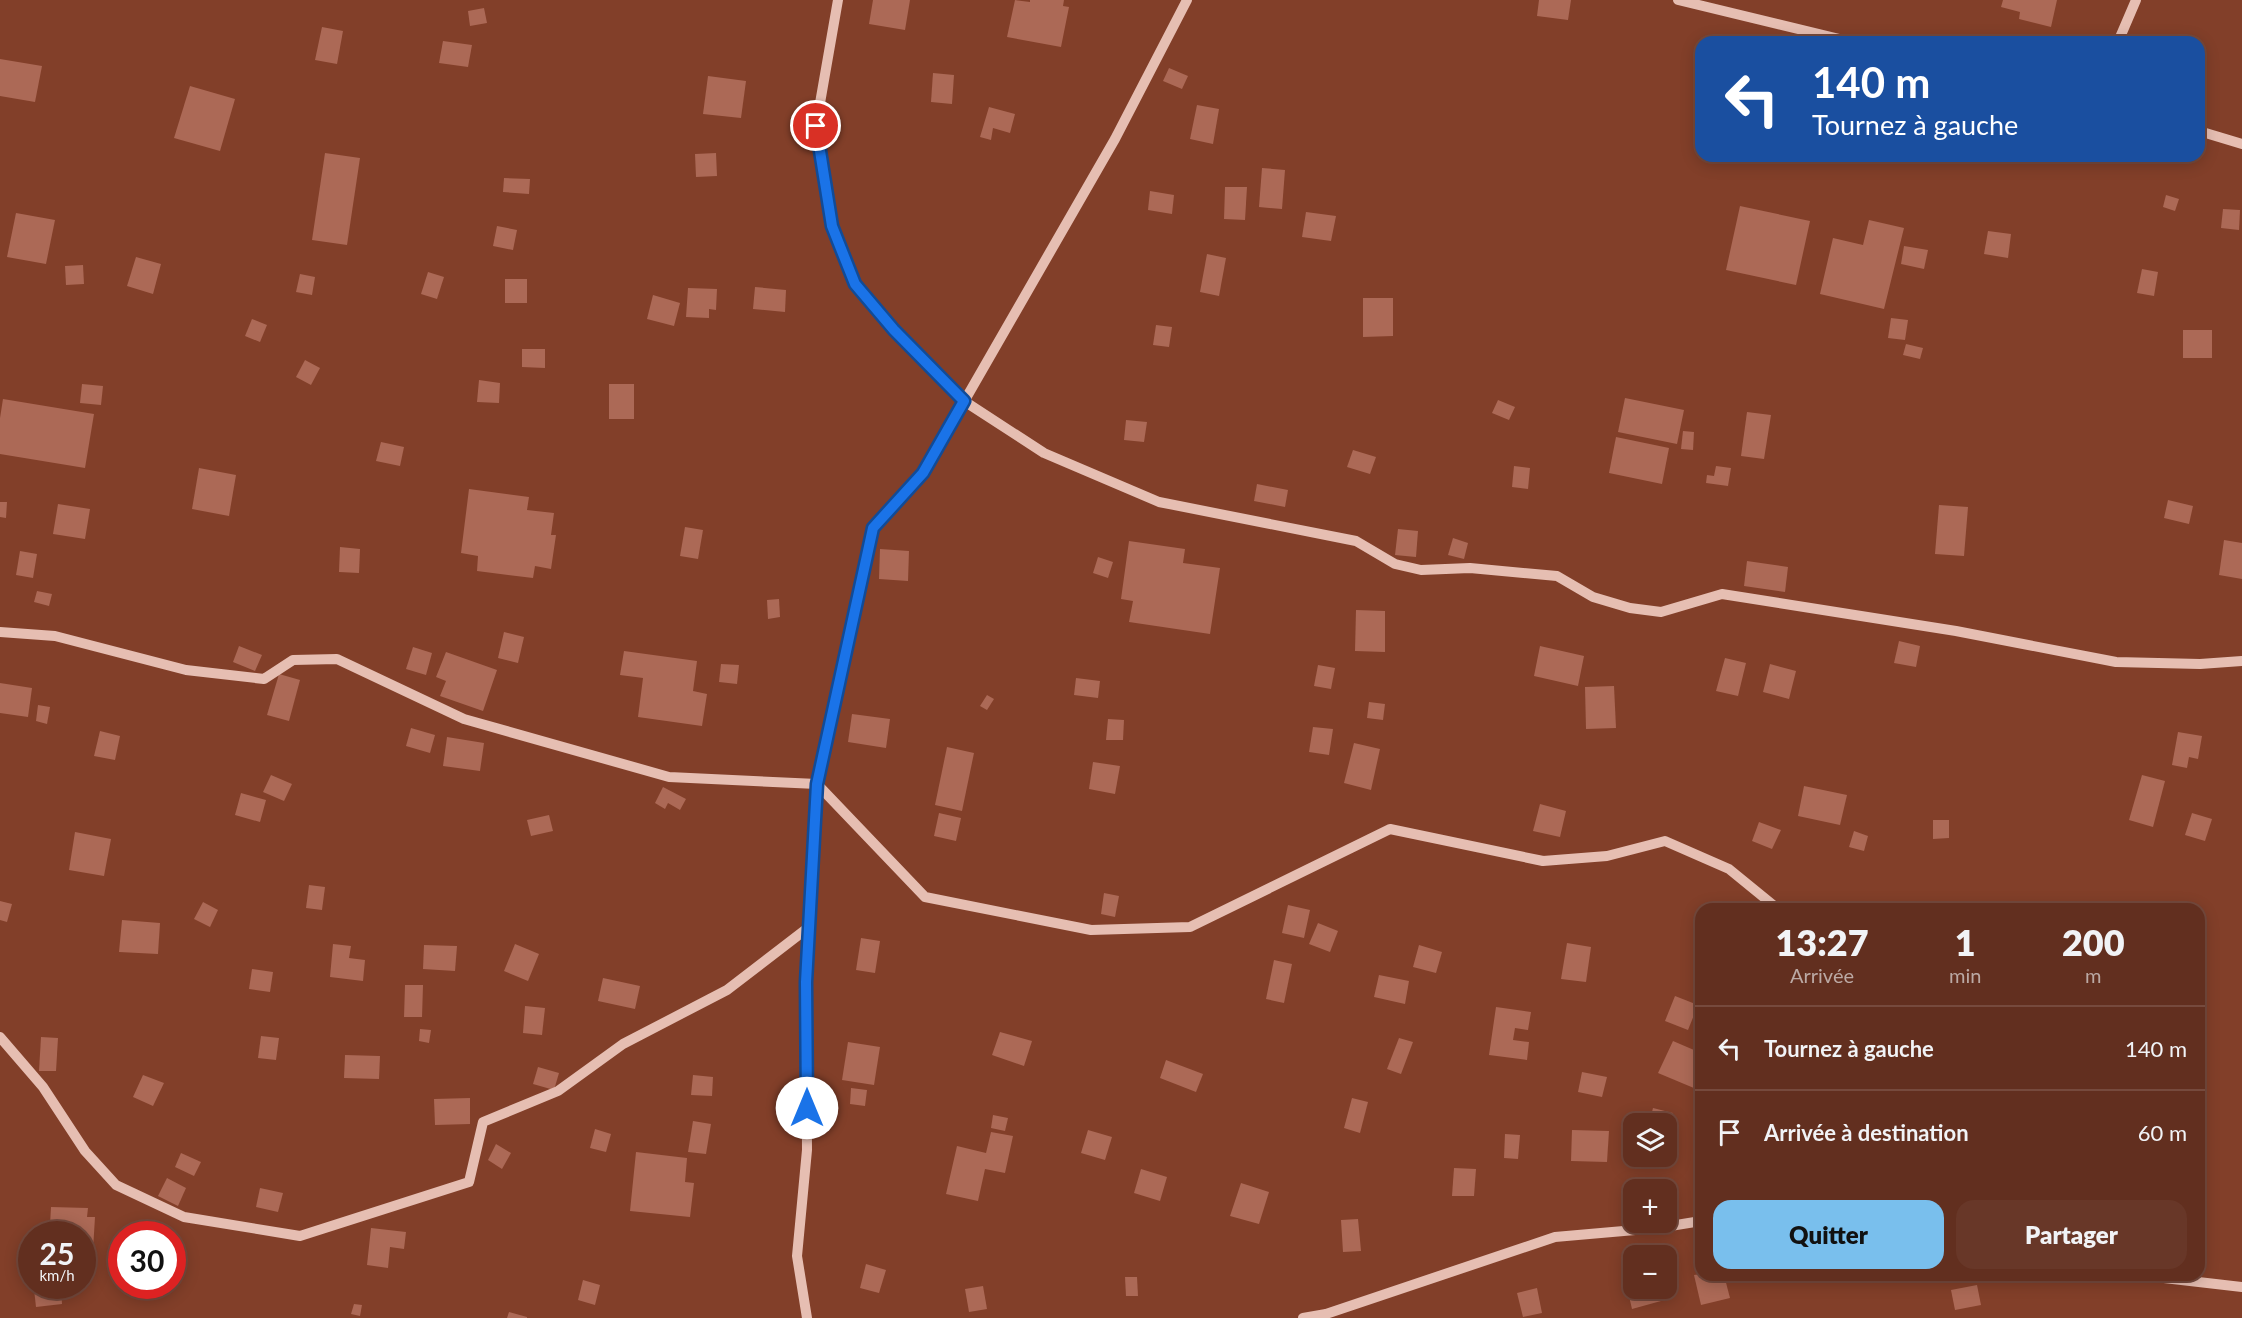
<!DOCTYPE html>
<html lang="fr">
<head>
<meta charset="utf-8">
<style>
	:root { --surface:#622f1f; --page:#683728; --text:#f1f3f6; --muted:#bba9a4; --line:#764a3d; --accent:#79bfed }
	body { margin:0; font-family:Lato,sans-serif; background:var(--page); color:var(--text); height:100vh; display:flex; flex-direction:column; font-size:22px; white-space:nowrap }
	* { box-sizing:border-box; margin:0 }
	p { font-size:20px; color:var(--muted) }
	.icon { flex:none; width:33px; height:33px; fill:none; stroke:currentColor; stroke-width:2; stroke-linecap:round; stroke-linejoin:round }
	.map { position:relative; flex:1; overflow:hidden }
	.panel { position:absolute; left:1695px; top:903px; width:510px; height:378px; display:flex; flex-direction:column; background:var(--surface); border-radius:18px; box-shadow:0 3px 15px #0003,0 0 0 2px var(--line) }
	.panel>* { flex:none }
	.banner { position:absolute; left:1695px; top:36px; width:510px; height:126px; border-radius:18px; box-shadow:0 3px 15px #0003,0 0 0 2px var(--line); background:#1a4fa0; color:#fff; overflow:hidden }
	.buttons { position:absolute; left:1623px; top:1113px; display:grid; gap:12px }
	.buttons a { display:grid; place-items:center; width:54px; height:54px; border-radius:12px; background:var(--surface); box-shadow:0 3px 15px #0003,0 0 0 2px var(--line); font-size:30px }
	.speed { position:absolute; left:18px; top:1221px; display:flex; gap:12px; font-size:30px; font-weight:700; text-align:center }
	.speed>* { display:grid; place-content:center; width:78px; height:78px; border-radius:50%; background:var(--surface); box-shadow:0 3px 15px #0003,0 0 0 2px var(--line); line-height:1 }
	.speed small { font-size:15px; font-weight:400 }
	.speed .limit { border:9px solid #d22; background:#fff; color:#111 }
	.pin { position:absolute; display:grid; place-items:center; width:51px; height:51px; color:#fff; margin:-26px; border:3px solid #fff; border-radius:50%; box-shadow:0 2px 6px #0007 }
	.me { position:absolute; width:66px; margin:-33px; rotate:0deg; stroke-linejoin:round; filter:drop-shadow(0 0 4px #0008) }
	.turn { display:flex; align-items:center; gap:21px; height:126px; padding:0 18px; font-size:27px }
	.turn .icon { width:78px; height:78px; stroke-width:2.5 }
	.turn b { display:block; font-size:42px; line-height:51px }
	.eta { display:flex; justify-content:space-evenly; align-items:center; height:102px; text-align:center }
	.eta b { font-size:36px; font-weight:800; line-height:42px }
	.button { display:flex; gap:12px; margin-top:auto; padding:12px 18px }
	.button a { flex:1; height:69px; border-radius:18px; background:var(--accent); color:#111; font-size:24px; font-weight:800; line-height:69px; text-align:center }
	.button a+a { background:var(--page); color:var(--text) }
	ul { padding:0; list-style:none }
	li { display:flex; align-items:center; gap:18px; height:84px; padding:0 18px; border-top:2px solid var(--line) }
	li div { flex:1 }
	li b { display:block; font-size:22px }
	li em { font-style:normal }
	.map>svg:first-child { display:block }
	.building { fill:#ac6956 }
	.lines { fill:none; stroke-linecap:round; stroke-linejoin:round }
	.minor { stroke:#e6beb2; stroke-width:10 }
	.route-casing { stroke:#114b97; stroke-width:15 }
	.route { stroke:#1a73e8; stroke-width:10 }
</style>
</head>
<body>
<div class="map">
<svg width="2242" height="1318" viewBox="0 0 2242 1318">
	<rect width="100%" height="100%" fill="#823f29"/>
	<g class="building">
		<polygon points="873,0 910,0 905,30 869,24"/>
		<polygon points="1015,0 1030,2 1030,0 1064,0 1063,6 1069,7 1061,47 1007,37"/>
		<polygon points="1539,0 1571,0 1568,20 1537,16"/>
		<polygon points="2003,0 2057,0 2051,27 2019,19 2020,12 2001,7"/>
		<polygon points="484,8 487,23 470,26 468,11"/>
		<polygon points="322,27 343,31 337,64 315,60"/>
		<polygon points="443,41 472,45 468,67 439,63"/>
		<polygon points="0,59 42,66 35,102 0,96"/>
		<polygon points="1169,68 1188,76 1182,89 1163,81"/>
		<polygon points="933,73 954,75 952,104 931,102"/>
		<polygon points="708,76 746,81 741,118 703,114"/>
		<polygon points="190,86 235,99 220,151 174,138"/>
		<polygon points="1197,105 1219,109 1213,144 1190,139"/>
		<polygon points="989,107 1015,114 1010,133 993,128 991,140 980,137"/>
		<polygon points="325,153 360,158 347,245 312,240"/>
		<polygon points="716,153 717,176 696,177 695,154"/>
		<polygon points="1262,168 1285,170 1282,209 1259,207"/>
		<polygon points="504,178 530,179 529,194 503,192"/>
		<polygon points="1225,187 1247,187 1245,220 1224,219"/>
		<polygon points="1150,191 1174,195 1172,214 1148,210"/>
		<polygon points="2166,195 2179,199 2175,211 2163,207"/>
		<polygon points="1740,206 1810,221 1796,285 1726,270"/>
		<polygon points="2223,209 2240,210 2239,230 2221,228"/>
		<polygon points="1306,212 1336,216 1331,241 1302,237"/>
		<polygon points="16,213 55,220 46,264 7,257"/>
		<polygon points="1869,220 1904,228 1884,309 1820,294 1833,238 1863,245"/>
		<polygon points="497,226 517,230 513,250 493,246"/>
		<polygon points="1988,231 2011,234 2008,258 1984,254"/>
		<polygon points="1904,246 1928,250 1924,269 1901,264"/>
		<polygon points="1207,254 1226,258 1219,296 1200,292"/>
		<polygon points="136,257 161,264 153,294 127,286"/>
		<polygon points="83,265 84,284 66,285 65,266"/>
		<polygon points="2142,269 2158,272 2154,296 2137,293"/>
		<polygon points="428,272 444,277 437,299 421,294"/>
		<polygon points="300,274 315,277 312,295 296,292"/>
		<rect x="505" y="279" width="22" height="24"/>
		<polygon points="755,287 786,290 785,312 753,309"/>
		<polygon points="688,288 717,289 716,310 709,309 709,318 686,317"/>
		<polygon points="653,295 680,303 674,326 647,319"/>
		<polygon points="1363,298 1393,298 1393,336 1363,337"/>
		<polygon points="1891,318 1908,320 1905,340 1888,338"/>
		<polygon points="252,319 267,325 260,342 245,336"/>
		<polygon points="1156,325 1172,327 1169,347 1153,345"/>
		<rect x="2183" y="330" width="29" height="28"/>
		<polygon points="1906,344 1923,348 1920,359 1903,355"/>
		<polygon points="522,349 545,349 545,368 522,367"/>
		<polygon points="305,360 320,368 311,385 296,377"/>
		<polygon points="479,380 500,383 499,403 477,402"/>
		<polygon points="82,384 103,386 101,405 80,403"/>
		<rect x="609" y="384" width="25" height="35"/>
		<polygon points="1625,398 1684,410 1677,444 1618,432"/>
		<polygon points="3,399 94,414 85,468 0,454 0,418"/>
		<polygon points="1498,400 1515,407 1509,420 1492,413"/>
		<polygon points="1747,412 1771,415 1764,459 1741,456"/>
		<polygon points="1126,420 1147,422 1144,442 1124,440"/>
		<polygon points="1683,431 1694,432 1693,450 1681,449"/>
		<polygon points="1616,437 1669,448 1662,484 1609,473"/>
		<polygon points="381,442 404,447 400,466 376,461"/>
		<polygon points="1353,450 1376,457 1370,474 1347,467"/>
		<polygon points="1514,466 1530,468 1528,489 1512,487"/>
		<polygon points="1716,466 1731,468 1728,486 1706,483 1707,475 1714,476"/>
		<polygon points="199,468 236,475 229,516 192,509"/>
		<polygon points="1257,484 1288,490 1285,507 1254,501"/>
		<polygon points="469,489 529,497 527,510 554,513 551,535 556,535 551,569 535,566 533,578 477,571 478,556 461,553"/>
		<polygon points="2168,500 2193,506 2189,524 2164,518"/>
		<polygon points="0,502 7,502 6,518 0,517"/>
		<polygon points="58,504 90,509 85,539 53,534"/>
		<polygon points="1939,505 1968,507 1964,556 1935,554"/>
		<polygon points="685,527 703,530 698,559 680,556"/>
		<polygon points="1398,529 1418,531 1416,557 1395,555"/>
		<polygon points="1453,538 1468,543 1464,559 1448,555"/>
		<polygon points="2224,540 2242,543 2242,579 2219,575"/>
		<polygon points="1129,541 1185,549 1183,563 1220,568 1210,634 1129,622 1133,601 1121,599"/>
		<polygon points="340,547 360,549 359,573 339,572"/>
		<polygon points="880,549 909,551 908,581 879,579"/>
		<polygon points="20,551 37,554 33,578 16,575"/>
		<polygon points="1098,557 1113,562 1108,578 1093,573"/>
		<polygon points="1747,561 1788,567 1785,592 1744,586"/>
		<polygon points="37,591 52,594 49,606 34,602"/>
		<polygon points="779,599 780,617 768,619 767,600"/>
		<polygon points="1356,610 1385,611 1385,652 1355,651"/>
		<polygon points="504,632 524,637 518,663 498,658"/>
		<polygon points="1899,641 1920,646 1916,667 1894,663"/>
		<polygon points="239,646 262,655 255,671 233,662"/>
		<polygon points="1540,646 1584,656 1578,686 1534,676"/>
		<polygon points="413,647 432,653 426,675 406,669"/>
		<polygon points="624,651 697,661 693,691 707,694 702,726 638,717 643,678 620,675"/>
		<polygon points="446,652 497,670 483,711 440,696 446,681 436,677"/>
		<polygon points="1725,658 1746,663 1738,696 1716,691"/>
		<polygon points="721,664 739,665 737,684 719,682"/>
		<polygon points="1770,664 1796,671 1789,699 1763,692"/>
		<polygon points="1318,665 1335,668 1331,689 1314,686"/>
		<polygon points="279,674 300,680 289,721 267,715"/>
		<polygon points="1076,678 1100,681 1098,698 1074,695"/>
		<polygon points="0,683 32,688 28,717 0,713"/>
		<polygon points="1614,686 1616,728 1586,729 1585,687"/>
		<polygon points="987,695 994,699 987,710 980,706"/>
		<polygon points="1369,702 1385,704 1383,720 1367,718"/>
		<polygon points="38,705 50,707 47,724 36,721"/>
		<polygon points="852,714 890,719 886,748 848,742"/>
		<polygon points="1108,719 1124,720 1123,740 1106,740"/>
		<polygon points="1313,727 1333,729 1329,755 1309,752"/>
		<polygon points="411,728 435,735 430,753 406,746"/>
		<polygon points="100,731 120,736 115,760 94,756"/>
		<polygon points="2178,732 2202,736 2198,759 2189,757 2187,768 2172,765"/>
		<polygon points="447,737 484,743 480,771 443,766"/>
		<polygon points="1354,743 1380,749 1371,790 1344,783"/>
		<polygon points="947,747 974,753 962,811 935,805"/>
		<polygon points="1093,762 1120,766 1115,794 1089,789"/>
		<polygon points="271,775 292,784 284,801 263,792"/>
		<polygon points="2142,775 2165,781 2153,827 2129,820"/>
		<polygon points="1804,786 1847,795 1840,825 1798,816"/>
		<polygon points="663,787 686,799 680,810 668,803 665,809 655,803"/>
		<polygon points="241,793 266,800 260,822 235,815"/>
		<polygon points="1540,804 1566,811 1560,837 1533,831"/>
		<polygon points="939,813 961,818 956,841 934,836"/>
		<polygon points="2192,813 2212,819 2205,841 2185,835"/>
		<polygon points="549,815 553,831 531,836 527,820"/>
		<polygon points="1933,820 1949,820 1949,838 1933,839"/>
		<polygon points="1759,822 1781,830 1772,849 1752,841"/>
		<polygon points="1854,831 1868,836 1864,851 1849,847"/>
		<polygon points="75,832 111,839 104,876 69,870"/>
		<polygon points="309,885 325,887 322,910 306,908"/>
		<polygon points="1104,893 1119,896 1115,917 1101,914"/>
		<polygon points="0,901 12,904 7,922 0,920"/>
		<polygon points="203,902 218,910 210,927 194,919"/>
		<polygon points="1288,905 1310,910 1304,938 1282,933"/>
		<polygon points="122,920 160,923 158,954 119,952"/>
		<polygon points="1318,923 1338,931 1330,952 1309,944"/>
		<polygon points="861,938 880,941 875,973 856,970"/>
		<polygon points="1567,943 1591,947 1586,982 1561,979"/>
		<polygon points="333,944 351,946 349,958 365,960 363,981 330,977"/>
		<polygon points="515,944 539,954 528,981 504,971"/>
		<polygon points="424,945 457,946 455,971 423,969"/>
		<polygon points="1419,945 1442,952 1436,973 1413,967"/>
		<polygon points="1274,960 1292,964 1284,1003 1266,999"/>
		<polygon points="252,969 273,972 270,992 249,989"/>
		<polygon points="1379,975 1409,981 1405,1004 1374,997"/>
		<polygon points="603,978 640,986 635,1009 598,1001"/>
		<polygon points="405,985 423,985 422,1017 404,1017"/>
		<polygon points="1675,996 1698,1005 1688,1030 1665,1021"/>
		<polygon points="525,1006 545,1008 542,1035 523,1033"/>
		<polygon points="1496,1007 1531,1012 1528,1030 1515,1028 1513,1040 1529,1042 1527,1060 1489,1055"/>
		<polygon points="420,1029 431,1030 429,1043 419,1041"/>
		<polygon points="1000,1032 1032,1041 1024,1066 992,1055"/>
		<polygon points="261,1036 279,1038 276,1060 258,1058"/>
		<polygon points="41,1037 58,1038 56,1071 39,1071"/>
		<polygon points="1399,1038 1413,1042 1401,1074 1387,1069"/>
		<polygon points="1673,1041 1701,1053 1701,1091 1658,1073"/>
		<polygon points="848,1042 880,1047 874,1085 842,1080"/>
		<polygon points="2199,1054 2206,1056 2201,1082 2199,1082"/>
		<polygon points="345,1055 380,1056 379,1079 344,1078"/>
		<polygon points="1166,1060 1203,1074 1196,1092 1160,1078"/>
		<polygon points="538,1067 559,1073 554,1090 533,1084"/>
		<polygon points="1582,1072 1607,1077 1602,1097 1578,1092"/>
		<polygon points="143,1075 164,1083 153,1106 133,1097"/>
		<polygon points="693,1075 713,1077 712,1096 691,1095"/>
		<polygon points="851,1088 867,1090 865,1106 850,1104"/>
		<polygon points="470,1098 470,1124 435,1125 434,1099"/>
		<polygon points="1352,1098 1368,1102 1360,1133 1344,1128"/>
		<polygon points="1653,1108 1673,1113 1667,1134 1666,1124 1649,1124"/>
		<polygon points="993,1115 1008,1118 1005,1131 991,1128"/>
		<polygon points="693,1121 711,1124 706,1154 688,1152"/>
		<polygon points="595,1129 611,1134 606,1152 590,1148"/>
		<polygon points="1088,1130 1112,1137 1105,1160 1081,1153"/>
		<polygon points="1572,1130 1609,1131 1607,1162 1571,1161"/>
		<polygon points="991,1132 1013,1136 1005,1173 985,1169 978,1201 946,1194 957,1146 986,1153"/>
		<polygon points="1505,1134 1520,1135 1518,1159 1504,1158"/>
		<polygon points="496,1144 511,1153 502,1169 488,1160"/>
		<polygon points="636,1152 687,1158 685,1182 694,1183 690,1217 630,1211"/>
		<polygon points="181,1153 201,1162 194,1176 175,1167"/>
		<polygon points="1454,1168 1476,1169 1474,1196 1452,1196"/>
		<polygon points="1141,1169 1167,1177 1160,1201 1134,1193"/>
		<polygon points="167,1178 186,1188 178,1206 158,1196"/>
		<polygon points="1241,1183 1269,1192 1259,1224 1230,1216"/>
		<polygon points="260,1188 283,1193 278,1212 256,1207"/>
		<polygon points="51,1207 88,1208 87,1217 95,1217 93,1250 82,1249 82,1234 58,1234 58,1225 50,1225"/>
		<polygon points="1358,1219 1361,1251 1343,1252 1341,1220"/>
		<polygon points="371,1228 406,1232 404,1249 390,1247 388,1268 367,1265"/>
		<polygon points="866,1264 886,1270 879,1293 860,1288"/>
		<polygon points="1701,1274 1724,1275 1730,1298 1701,1305 1694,1275"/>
		<polygon points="1125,1277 1137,1277 1138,1296 1126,1296"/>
		<polygon points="1634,1277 1634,1288 1657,1288 1661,1301 1632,1309 1625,1279"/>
		<polygon points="583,1280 600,1285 595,1305 578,1300"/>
		<polygon points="1977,1285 1981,1305 1955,1310 1951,1290"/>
		<polygon points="983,1286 987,1309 969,1312 965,1289"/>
		<polygon points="61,1287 62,1304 36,1307 34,1289"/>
		<polygon points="1537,1288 1542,1313 1523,1317 1517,1293"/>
		<polygon points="354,1304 362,1305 360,1316 351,1314"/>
		<polygon points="509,1312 527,1317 527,1318 507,1318"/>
	</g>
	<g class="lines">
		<g class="minor">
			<polyline points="838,0 816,126 832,226 855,284 894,330 964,401 1044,453 1159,502 1356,541 1395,564 1421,570 1470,568 1557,576 1593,597 1630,608 1661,612 1722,594 1956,631 2116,662 2200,664 2242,661"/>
			<polyline points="1678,0 1852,42"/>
			<polyline points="2118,42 2136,0"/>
			<polyline points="2199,131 2242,144"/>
			<polyline points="0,632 55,636 186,670 264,679 293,660 337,659 464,719 669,777 817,784 873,528 923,473 1115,139 1187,0"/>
			<polyline points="817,784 925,897 1091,930 1190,927 1390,829 1543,861 1607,856 1665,841 1729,869 1778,909"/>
			<polyline points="0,1037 43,1087 85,1151 116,1185 184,1217 300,1236 469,1182 483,1122 558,1091 623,1044 727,990 809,927"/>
			<polyline points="2138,1275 2242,1287"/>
			<polyline points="807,1318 797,1256 807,1150 806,982 817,784"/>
			<polyline points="1303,1318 1326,1314 1555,1237 1658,1228 1701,1221"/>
		</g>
	</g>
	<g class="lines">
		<g class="route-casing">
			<polyline id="route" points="807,1108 806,982 817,784 873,528 923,473 964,401 894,330 855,284 832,226 816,126"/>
		</g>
		<use href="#route" class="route"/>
	</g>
</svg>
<div class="buttons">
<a><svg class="icon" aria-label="layers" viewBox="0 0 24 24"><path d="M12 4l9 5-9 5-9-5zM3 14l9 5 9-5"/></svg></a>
<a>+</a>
<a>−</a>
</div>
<div class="speed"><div>25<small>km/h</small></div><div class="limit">30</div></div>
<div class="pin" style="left:816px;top:126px;background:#d93025"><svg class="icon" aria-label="arrive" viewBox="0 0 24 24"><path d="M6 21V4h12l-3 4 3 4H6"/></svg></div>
<svg class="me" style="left:807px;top:1108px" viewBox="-20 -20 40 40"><circle r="19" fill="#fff"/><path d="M0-13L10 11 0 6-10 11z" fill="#1a73e8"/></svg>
<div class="banner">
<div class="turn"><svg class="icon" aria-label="left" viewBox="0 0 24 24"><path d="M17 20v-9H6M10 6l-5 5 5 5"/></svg><div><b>140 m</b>Tournez à gauche</div></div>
</div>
<section class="panel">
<div class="eta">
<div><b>13:27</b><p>Arrivée</p></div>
<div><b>1</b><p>min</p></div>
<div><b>200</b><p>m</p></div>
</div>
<ul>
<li><svg class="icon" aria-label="left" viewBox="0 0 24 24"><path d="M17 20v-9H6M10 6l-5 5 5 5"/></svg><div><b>Tournez à gauche</b></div><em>140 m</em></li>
<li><svg class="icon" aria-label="arrive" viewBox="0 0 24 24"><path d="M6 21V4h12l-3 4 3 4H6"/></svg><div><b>Arrivée à destination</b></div><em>60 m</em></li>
</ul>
<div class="button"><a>Quitter</a><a>Partager</a></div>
</section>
</div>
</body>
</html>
